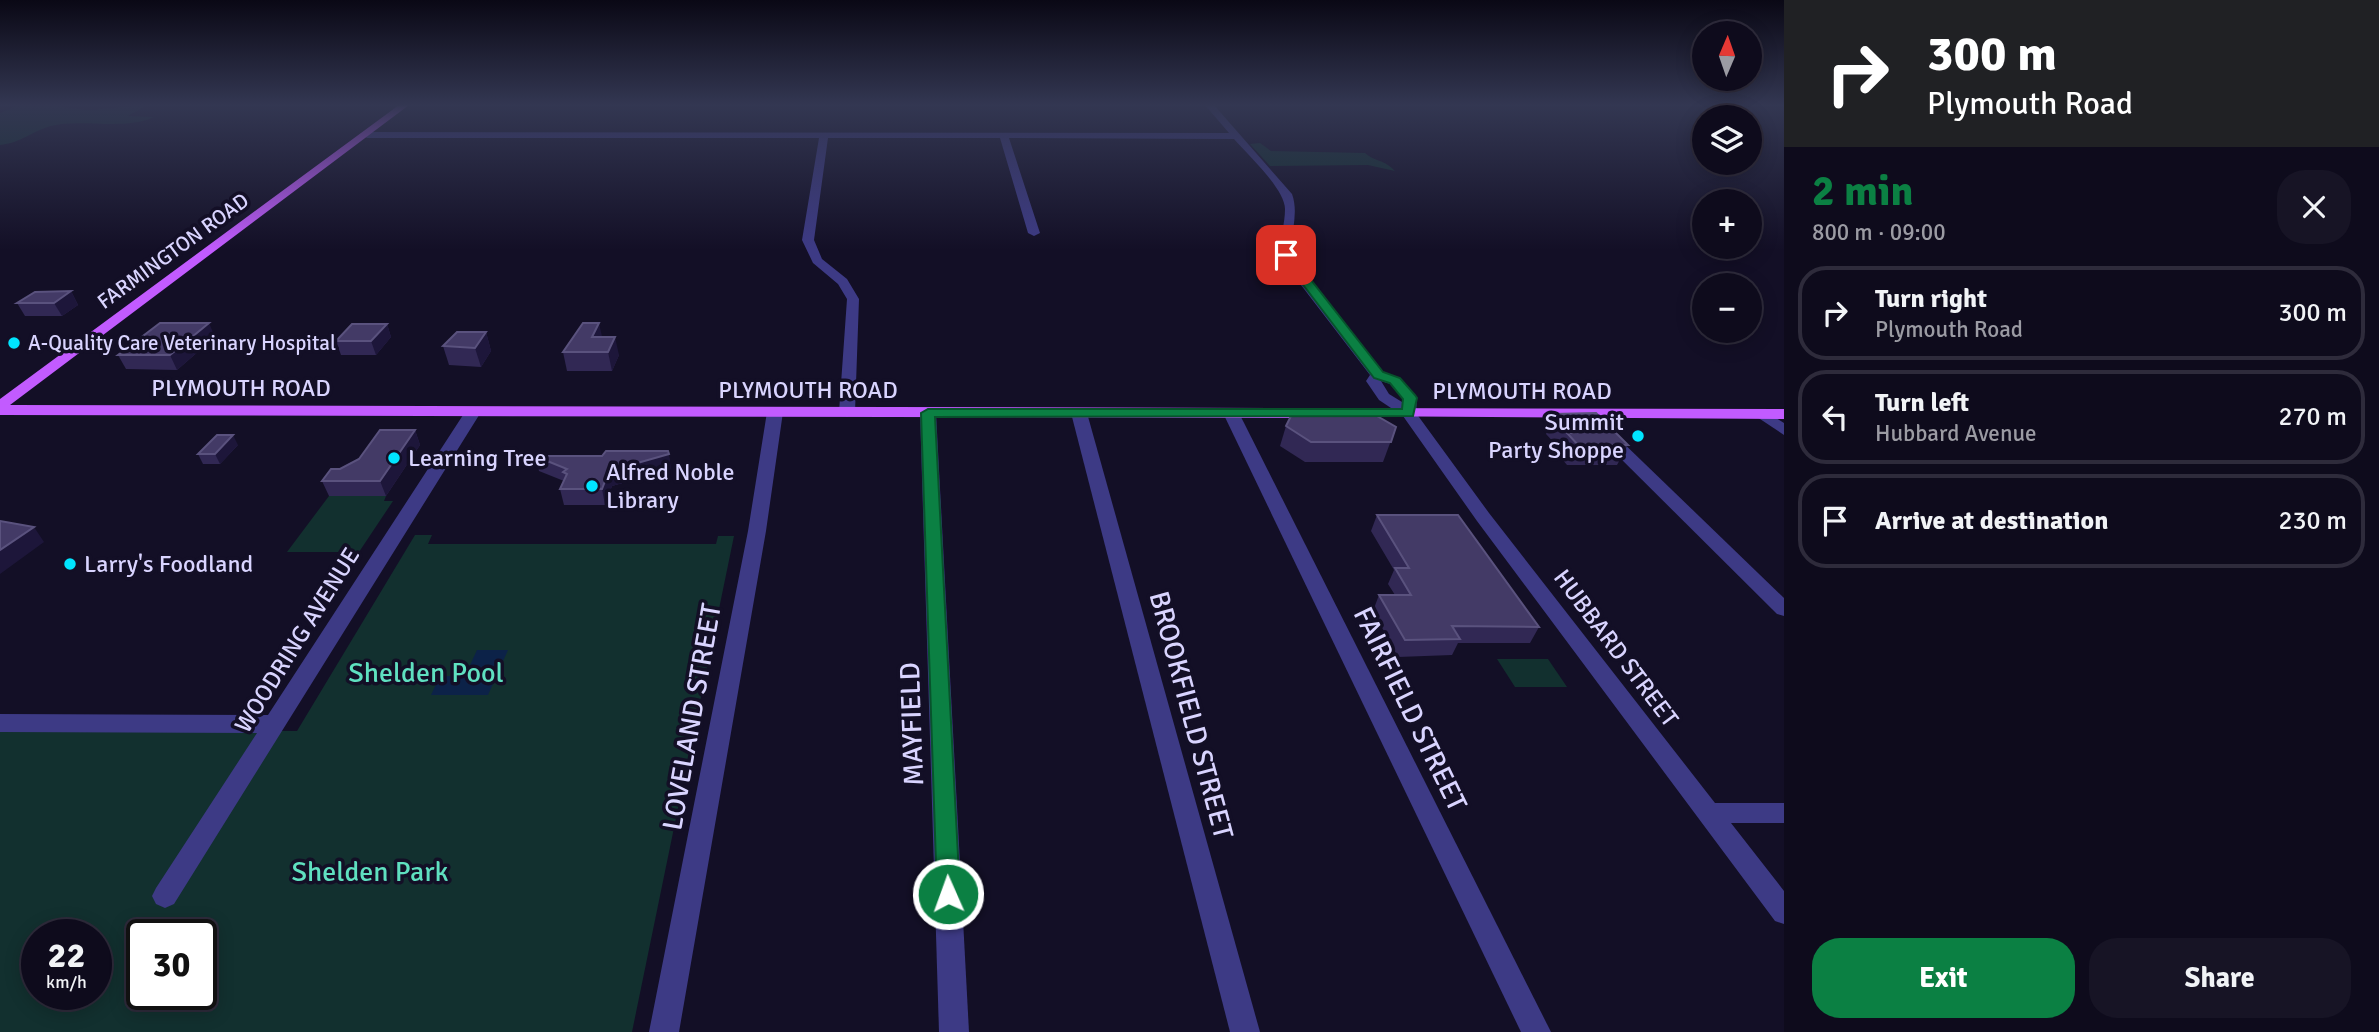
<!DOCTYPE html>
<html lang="en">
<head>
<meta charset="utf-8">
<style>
	:root { --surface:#0e0b1c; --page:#171425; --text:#f1f3f6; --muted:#9b9ba3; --line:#2e2b3b; --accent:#0b8043 }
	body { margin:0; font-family:Signika,sans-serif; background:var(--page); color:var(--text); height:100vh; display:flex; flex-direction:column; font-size:26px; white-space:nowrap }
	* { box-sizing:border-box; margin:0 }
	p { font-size:23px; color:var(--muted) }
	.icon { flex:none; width:38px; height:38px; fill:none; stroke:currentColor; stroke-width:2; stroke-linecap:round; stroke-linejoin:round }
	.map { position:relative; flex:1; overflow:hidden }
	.details { display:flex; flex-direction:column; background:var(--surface); width:595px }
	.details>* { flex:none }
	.top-card { background:#202124; color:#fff; overflow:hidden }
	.needle { width:46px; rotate:2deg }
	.controls { position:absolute; left:1692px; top:21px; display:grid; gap:14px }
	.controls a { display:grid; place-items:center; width:70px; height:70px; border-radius:50%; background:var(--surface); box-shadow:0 4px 18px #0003,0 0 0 2px var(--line); font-size:35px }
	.speed { position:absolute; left:21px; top:919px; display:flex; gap:14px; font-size:35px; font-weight:700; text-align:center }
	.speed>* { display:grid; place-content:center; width:91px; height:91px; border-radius:50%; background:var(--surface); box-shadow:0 4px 18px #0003,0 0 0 2px var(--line); line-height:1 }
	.speed small { font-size:18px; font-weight:400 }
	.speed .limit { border:4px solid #111; border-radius:10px; background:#fff; color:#111 }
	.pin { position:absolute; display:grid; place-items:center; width:60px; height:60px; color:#fff; margin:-30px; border-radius:14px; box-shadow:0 4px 10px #0006 }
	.me { position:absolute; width:77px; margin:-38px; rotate:358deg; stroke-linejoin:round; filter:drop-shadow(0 0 5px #0008) }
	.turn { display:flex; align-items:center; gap:24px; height:147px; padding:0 28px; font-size:32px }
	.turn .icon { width:91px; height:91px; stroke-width:2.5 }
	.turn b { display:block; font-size:49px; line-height:60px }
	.round { display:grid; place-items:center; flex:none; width:74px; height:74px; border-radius:28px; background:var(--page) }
	.head { display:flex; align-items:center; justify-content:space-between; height:119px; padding:0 28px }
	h1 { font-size:42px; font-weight:700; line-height:52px; color:var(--accent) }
	.button { display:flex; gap:14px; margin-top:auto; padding:14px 28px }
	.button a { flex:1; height:80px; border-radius:28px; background:var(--accent); color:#fff; font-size:28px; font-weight:700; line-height:80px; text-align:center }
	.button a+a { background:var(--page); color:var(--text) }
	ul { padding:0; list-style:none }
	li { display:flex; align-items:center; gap:21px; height:94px; margin:0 14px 10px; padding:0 14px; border:4px solid var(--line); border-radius:28px }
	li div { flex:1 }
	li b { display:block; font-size:26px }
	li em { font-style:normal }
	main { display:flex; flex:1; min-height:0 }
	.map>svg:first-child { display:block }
	.green { fill:#12302f; fill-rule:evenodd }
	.water { fill:#0c2248 }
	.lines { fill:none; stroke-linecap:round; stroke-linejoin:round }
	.minor { fill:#3d3a85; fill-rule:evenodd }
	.major { fill:#c25bff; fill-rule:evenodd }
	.wall { fill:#312854 }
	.shaded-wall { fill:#1d163a }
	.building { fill:#433a66; stroke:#5a527e; stroke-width:2 }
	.route { fill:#0b8043; stroke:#07532c; stroke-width:2 }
	.poi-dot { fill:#00e5ff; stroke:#130f26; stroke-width:2.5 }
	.labels { text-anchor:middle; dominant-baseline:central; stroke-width:7; stroke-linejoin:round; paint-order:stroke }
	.far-street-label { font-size:21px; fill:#d9d4ff; stroke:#130f26 }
	.far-poi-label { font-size:21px; fill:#d9d4ff; stroke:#130f26; text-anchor:start }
	.street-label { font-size:24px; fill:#d9d4ff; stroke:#130f26 }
	.poi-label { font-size:24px; fill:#d9d4ff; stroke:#130f26; text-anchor:start }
	.near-park-label { font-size:28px; fill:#5fe0c0; stroke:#130f26 }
	.near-street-label { font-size:28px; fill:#d9d4ff; stroke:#130f26 }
</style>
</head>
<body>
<main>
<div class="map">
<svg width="1784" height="1032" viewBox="0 0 1784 1032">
	<rect width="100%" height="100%" fill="#130f26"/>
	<g class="green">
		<path d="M19 105H62L61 107 89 110 147 105 128 116 154 117C124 131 81 118 51 126 32 131 21 143 0 145V113Z"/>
		<path d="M1260 143 1271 151 1365 153C1375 162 1384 159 1395 171L1368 165 1270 166 1250 144Z"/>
		<polygon points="329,496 386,496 384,501 393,501 359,552 287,552"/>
		<path d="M415 535H432L428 544H716L718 536H734L632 1032H0V730L297 731ZM37 934H96V994H37ZM142 934H201V994H142Z"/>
		<polygon points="1497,659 1548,659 1567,687 1515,687"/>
	</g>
	<polygon class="water" points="477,650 508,650 488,695 431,695 440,676 465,676"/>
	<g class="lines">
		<g class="minor">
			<path d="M1205 105H1214L1292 194C1300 216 1288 236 1293 259L1383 372C1399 378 1407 384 1417 398L1416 413 1489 513 1715 803H1784V823H1731L1784 891V924L1775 921 1477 521 1403 416 1379 400 1366 381 1370 375 1281 259C1278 242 1285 227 1285 209 1285 189 1248 155 1234 139L1009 138 1040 233 1034 236 1028 233 1000 138H828L814 240 822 259 847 279 859 299 855 412 847 417 839 412 847 299 838 284 813 263 802 240 819 138H367L363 135 367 132 1229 133ZM1381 381 1390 384 1403 399 1402 402 1389 394Z"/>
			<polygon points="473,407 481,412 174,904 165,908 156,904 152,896 156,888 257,733 0,732 0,714 268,715 465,412"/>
			<polygon points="775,407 783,412 766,531 679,1032 649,1032 748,531 767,412"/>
			<polygon points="928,408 936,413 969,1032 939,1032 920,413"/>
			<polygon points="1079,408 1087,413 1260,1032 1230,1032 1071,413"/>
			<polygon points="1231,408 1239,413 1551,1032 1521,1032 1223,413"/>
			<polygon points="1762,409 1784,423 1784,435 1757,417 1754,414 1757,411"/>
			<polygon points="1609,433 1615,435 1784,598 1784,616 1777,614 1603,441 1601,438"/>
		</g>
		<g class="major">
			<polygon points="399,105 409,105 10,405 1315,408 1323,413 1315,418 0,415 0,399"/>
			<polygon points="1350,408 1784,409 1784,419 1345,416 1342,413 1345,410"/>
		</g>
	</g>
	<g class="wall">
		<polygon points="71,291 78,305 62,316 25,316 17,303"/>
		<polygon points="387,324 391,337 376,355 341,355 336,341"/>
		<polygon points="486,332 491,351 481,367 449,365 443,346"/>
		<polygon points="215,337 177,370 126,369 118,355"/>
		<polygon points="602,337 619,355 612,371 567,371 563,352"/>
		<polygon points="1555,414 1628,445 1617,465 1567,465 1557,453 1559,448 1546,434"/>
		<polygon points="1286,426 1396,427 1383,462 1305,462 1280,446"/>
		<polygon points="415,430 420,445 386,496 329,496 322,481 340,469"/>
		<polygon points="238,445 220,464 203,464 198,454"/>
		<polygon points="668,451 671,469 612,486 605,505 564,505 560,489 564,481 539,471 535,456 602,456"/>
		<polygon points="1377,515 1539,627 1530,643 1458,643 1452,655 1398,657 1373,611 1379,595 1395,595 1388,584 1394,570 1371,531"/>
	</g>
	<g class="shaded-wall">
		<polygon points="71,291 78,305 62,316 54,303"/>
		<polygon points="209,323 215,337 177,370 170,355"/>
		<polygon points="599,323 603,341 592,337"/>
		<polygon points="387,324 391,337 376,355 371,341"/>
		<polygon points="486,332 491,351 481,367 475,348"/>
		<polygon points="615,337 619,355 612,371 608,352"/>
		<polygon points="415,430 420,445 386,496 380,481"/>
		<polygon points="233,435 238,445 220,464 215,454"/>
		<polygon points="669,454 671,469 612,486 605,505 602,489 609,471"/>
		<polygon points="34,527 44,542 0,574 0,550"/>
	</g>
	<g class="building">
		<polygon points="71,291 54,303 17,303 35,292"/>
		<polygon points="160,323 209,323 170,355 118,355"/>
		<polygon points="583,323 599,323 592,337 615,337 608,352 563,352"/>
		<polygon points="352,324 387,324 371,341 336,341"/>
		<polygon points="457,332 486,332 475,348 443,346"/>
		<polygon points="1309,410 1370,412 1396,427 1391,442 1311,442 1286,426 1293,412"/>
		<polygon points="1596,413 1628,445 1578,445 1567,433 1574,433 1555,414"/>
		<polygon points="380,430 415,430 380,481 322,481 331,469 340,469 359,459"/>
		<polygon points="217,435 233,435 215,454 198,454"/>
		<polygon points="606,451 668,451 669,454 609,471 602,489 560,489 567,474 563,472 567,469 535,456 602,456"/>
		<polygon points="1377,515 1458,515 1539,627 1452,626 1460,639 1405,640 1379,595 1411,595 1395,568 1409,568"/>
		<polygon points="0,521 34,527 0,550"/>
	</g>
	<linearGradient id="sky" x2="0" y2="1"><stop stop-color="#0a0815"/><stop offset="0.42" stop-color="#333752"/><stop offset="1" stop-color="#333752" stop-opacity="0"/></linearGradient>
	<rect width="1784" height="250" fill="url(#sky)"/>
	<polygon class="route" points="1286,252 1290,253 1383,372 1400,378 1415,395 1417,398 1413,416 935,417 960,894 957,902 948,905 940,902 937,894 921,413 928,409 1402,409 1403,399 1390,383 1374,378 1282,257 1281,255"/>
	<g class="poi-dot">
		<circle cx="14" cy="343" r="7"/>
		<circle cx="1638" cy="436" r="7"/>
		<circle cx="394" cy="458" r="7"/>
		<circle cx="592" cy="486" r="7"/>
		<circle cx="70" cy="564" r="7"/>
	</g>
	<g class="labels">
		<g class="far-street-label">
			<text transform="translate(173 251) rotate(-36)">FARMINGTON ROAD</text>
		</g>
		<g class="far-poi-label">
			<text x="28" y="343">A-Quality Care Veterinary Hospital</text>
		</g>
		<g class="street-label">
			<text x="241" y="388">PLYMOUTH ROAD</text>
			<text x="808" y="390">PLYMOUTH ROAD</text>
			<text x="1522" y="391">PLYMOUTH ROAD</text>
			<text transform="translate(297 640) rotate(-58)">WOODRING AVENUE</text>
			<text transform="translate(1616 648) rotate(53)">HUBBARD STREET</text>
		</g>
		<g class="poi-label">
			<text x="1624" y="422" text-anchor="end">Summit<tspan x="1624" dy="28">Party Shoppe</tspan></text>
			<text x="408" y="458">Learning Tree</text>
			<text x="606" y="472">Alfred Noble<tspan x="606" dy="28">Library</tspan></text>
			<text x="84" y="564">Larry's Foodland</text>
		</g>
		<g class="near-park-label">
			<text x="426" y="673">Shelden Pool</text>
			<text x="370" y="872">Shelden Park</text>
		</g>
		<g class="near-street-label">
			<text transform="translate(1410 709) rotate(64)">FAIRFIELD STREET</text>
			<text transform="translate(1191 715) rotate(75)">BROOKFIELD STREET</text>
			<text transform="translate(692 717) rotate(-80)">LOVELAND STREET</text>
			<text transform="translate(912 724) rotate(-92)">MAYFIELD</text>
		</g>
	</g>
</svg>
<div class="controls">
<a><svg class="needle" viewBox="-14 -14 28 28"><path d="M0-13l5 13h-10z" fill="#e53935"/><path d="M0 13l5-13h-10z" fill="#9b9ba3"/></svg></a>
<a><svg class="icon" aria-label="layers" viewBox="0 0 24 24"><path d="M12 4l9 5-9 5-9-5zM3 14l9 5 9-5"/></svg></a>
<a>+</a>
<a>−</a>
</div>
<div class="speed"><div>22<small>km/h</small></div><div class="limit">30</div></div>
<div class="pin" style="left:1286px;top:255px;background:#d93025"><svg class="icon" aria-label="arrive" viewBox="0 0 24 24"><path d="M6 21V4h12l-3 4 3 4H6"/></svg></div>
<svg class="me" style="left:948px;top:894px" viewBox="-20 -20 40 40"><circle r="17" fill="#0b8043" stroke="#fff" stroke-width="3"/><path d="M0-11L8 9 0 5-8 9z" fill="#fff"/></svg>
</div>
<section class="details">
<div class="top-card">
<div class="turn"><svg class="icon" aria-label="right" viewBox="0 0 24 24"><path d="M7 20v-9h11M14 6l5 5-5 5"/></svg><div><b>300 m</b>Plymouth Road</div></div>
</div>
<div class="head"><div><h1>2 min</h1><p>800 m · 09:00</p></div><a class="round"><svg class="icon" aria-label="close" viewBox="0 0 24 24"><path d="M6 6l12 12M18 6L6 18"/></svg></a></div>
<ul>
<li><svg class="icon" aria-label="right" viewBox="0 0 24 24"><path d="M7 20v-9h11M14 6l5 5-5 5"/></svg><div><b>Turn right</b><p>Plymouth Road</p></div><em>300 m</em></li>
<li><svg class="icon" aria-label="left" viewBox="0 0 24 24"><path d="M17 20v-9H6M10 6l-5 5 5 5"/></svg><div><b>Turn left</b><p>Hubbard Avenue</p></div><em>270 m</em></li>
<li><svg class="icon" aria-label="arrive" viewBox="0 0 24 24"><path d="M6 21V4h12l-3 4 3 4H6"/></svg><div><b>Arrive at destination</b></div><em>230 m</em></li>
</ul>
<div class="button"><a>Exit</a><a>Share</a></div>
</section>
</main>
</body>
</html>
